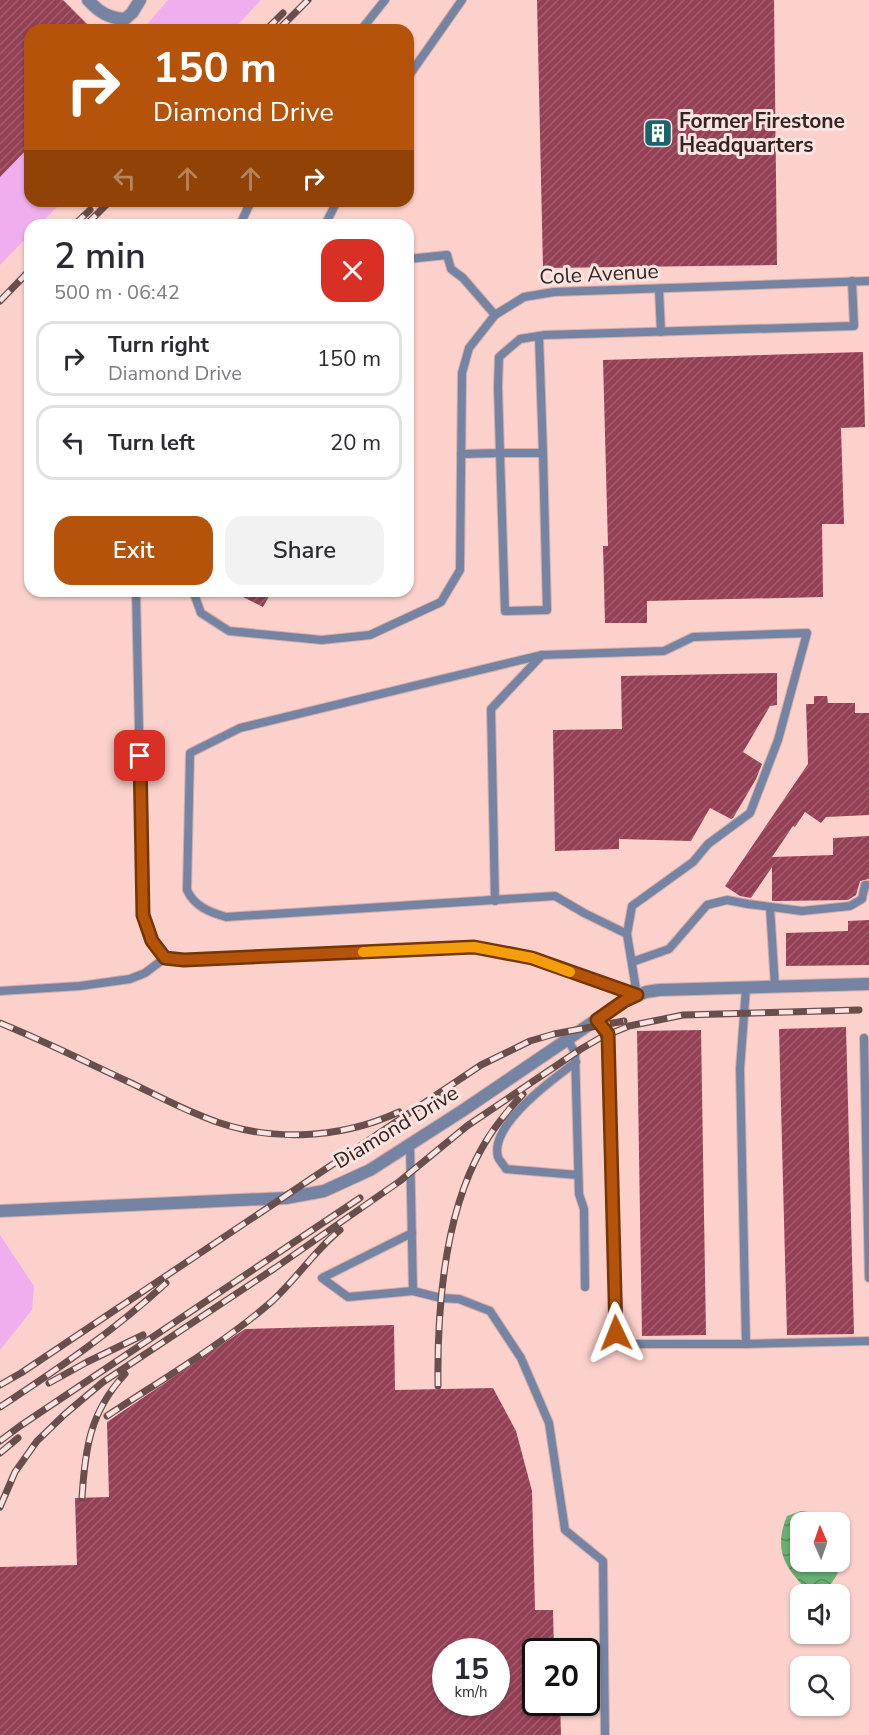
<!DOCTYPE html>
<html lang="en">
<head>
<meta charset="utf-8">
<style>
	:root { --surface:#fff; --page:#f2f2f3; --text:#2b2b33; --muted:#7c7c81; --line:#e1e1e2; --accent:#b45309 }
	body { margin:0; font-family:"Nunito Sans",sans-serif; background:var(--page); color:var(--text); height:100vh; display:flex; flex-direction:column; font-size:22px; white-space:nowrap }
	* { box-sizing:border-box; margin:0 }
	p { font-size:20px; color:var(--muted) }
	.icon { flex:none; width:33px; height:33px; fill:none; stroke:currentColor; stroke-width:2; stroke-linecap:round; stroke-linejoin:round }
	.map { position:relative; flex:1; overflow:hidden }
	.sheet { position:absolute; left:24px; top:219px; width:390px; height:378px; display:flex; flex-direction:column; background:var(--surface); border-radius:18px; box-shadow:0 2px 4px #0004 }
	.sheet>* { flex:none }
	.banner { position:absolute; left:24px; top:24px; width:390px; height:183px; border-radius:18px; box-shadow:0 2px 4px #0004; background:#b45309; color:#fff; overflow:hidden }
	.needle { width:39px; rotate:358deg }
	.fabs { position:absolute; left:790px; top:1512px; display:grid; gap:12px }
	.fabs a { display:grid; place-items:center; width:60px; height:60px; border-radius:12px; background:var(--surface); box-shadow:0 2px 4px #0004; font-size:30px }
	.speed { position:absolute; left:432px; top:1638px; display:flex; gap:12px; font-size:30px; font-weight:700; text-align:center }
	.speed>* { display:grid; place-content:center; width:78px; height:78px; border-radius:50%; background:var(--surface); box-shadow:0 2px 4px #0004; line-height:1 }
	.speed small { font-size:15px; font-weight:400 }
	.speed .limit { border:3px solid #111; border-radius:9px; background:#fff; color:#111 }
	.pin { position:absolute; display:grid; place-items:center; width:51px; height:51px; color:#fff; margin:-26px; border-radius:12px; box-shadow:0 3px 9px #0006 }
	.me { position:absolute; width:66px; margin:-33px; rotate:358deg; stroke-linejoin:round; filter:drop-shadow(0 0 4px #0008) }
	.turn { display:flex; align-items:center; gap:21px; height:126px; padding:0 30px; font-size:27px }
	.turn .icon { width:78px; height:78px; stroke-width:2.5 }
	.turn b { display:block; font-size:42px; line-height:51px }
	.lanes { display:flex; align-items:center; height:57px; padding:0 30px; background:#0003; justify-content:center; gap:30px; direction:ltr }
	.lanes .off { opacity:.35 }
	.round { display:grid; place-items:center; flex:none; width:63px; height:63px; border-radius:18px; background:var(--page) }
	.headline { display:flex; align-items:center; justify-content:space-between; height:102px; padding:0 30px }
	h1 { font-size:36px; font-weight:600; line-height:45px }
	.primary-button { display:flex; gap:12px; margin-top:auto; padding:12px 30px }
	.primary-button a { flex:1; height:69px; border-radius:18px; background:var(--accent); color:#fff; font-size:24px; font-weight:600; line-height:69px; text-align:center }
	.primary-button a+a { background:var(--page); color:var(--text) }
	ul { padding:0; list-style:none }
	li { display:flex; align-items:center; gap:18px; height:75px; margin:0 12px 9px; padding:0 18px; border:3px solid var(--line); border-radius:18px }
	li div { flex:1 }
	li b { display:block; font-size:22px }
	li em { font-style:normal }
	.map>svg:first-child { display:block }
	.green { fill:#efafee }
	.water { fill:url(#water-waves); fill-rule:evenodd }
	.building { fill:url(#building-hatch); fill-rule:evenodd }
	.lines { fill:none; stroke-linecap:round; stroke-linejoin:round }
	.lane-casing { stroke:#d5aea9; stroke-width:10 }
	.street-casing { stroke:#d5aea9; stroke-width:14 }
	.lane { stroke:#7684a4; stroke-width:8 }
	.street { stroke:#7684a4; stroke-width:12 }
	.rail-casing { stroke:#684f4b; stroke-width:7 }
	.rail { stroke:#fae4e1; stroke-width:4.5; stroke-dasharray:14; stroke-linecap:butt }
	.route-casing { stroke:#753606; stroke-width:15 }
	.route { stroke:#b45309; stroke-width:10 }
	.slow { stroke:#f59e0b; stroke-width:10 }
	.labels { text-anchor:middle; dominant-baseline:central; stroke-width:6; stroke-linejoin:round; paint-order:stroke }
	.poi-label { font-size:21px; font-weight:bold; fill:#372421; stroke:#fae4e1; text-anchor:start }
	.street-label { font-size:21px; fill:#372421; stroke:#fae4e1 }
</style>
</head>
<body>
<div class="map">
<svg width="869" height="1735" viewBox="0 0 869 1735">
	<defs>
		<pattern id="water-waves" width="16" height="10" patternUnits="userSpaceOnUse" patternTransform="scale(1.5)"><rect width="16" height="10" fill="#69b072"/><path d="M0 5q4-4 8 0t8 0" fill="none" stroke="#578f5d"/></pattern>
		<pattern id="building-hatch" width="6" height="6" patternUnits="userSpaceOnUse" patternTransform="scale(1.5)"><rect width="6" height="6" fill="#954055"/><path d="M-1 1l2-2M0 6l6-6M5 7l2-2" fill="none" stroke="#a05f6f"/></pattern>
	</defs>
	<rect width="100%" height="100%" fill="#fcd1cb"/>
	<g class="green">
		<polygon points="168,0 261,0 233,30 142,30"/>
		<polygon points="30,146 30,201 63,201 39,225 30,225 30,234 0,265 0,177"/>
		<polygon points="0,1235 34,1286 32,1310 0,1350"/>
	</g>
	<path class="water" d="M801 1511 825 1514 845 1522C851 1549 841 1576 822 1594H811C787 1570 772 1552 787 1516ZM801 1522H840V1562H801Z"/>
	<g class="building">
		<polygon points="0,0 63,0 93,30 30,30 30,146 0,177"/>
		<polygon points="537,0 774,0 777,265 543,268"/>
		<polygon points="863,352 865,427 841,428 844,524 822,524 823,597 647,601 647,623 605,623 603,546 608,546 603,360"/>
		<polygon points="231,591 272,591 263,607"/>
		<polygon points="777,673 777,705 770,706 743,752 762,764 756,779 733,818 731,819 710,808 691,841 619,839 619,849 555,851 553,730 622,729 621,676"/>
		<polygon points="814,696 827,696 828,703 855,703 855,713 869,713 869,815 826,817 821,823 805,812 795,827 793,826 772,857 833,855 833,838 869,836 869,879 860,881 856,895 848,900 777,901 772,901 772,867 751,898 740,896 725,886 808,764 806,704 814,704"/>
		<polygon points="869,920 869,965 786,966 786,933 848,931 848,921"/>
		<polygon points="846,1027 854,1334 787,1335 779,1029"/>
		<polygon points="701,1030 706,1335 642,1336 637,1031"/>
		<path d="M394 1325 395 1390 493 1388 516 1431 532 1491 535 1610H553L554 1652H536V1702H560L561 1735H0V1567L77 1565 75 1498 109 1497 107 1422 245 1329ZM446 1652H496V1702H446Z"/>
	</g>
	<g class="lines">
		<g class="lane-casing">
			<g id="lane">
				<polyline points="361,30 385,0"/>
				<polyline points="408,77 462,0"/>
				<polyline points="240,225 251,201"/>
				<polyline points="325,225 337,201"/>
				<polyline points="408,259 447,255 451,269 463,278 495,315"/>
				<polyline points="659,289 661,332"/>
				<polyline points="539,336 543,453 500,453 505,611 547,610 543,453"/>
				<polyline points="461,454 500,453 498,387 499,357 520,339 545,335 854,326 852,281"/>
				<polyline points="136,591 143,915 152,941 165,958 184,960 474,947 532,958 637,995 627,934"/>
				<polyline points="193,591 201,613 229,631 322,640 370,635 441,602 460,570 462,373 469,348 495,315 524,297 554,292 869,281"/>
				<path d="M807 633 778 740 750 813 708 844 693 862 632 906 627 934 584 913 555 896 226 917C209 912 194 906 187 890L190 753 240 728 542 655 664 651 693 637Z"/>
				<polyline points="495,901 491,709 542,655"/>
				<polyline points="770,907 775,987"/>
				<polyline points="632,962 669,949 707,905 727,900 748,904 802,911 850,906 862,899 865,885 869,885"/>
				<polyline points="746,988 740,1069 746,1344 869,1341"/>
				<polyline points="0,991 80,986 130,979 145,973 165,958"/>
				<polyline points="597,1020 608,1034 617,1338 623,1344 746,1344"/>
				<polyline points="864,1038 867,1185"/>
				<polyline points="567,1039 575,1052 579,1194 584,1209 585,1287"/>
				<path d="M576 1062C553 1079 489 1125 498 1157 499 1160 504 1165 506 1169L578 1175"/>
				<polyline points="410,1144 413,1291 441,1298 459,1299 490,1311 521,1358 549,1423 565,1530 603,1561 605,1735"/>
				<polyline points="869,1185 867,1185 869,1278"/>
				<polyline points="412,1233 322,1278 348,1297 413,1291"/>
			</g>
		</g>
		<g class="street-casing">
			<g id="street">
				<path d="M88 0C99 12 108 18 125 19L132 13 140 0"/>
				<polyline points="0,1211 286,1198 324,1191 370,1170 462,1111 624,1001 646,992 659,990 869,984"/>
			</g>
		</g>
		<use href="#lane" class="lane"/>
		<use href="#street" class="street"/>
		<g class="rail-casing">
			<g id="rail">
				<polyline points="266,30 283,13"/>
				<polyline points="278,30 308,0"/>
				<polyline points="74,225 90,210"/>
				<polyline points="86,225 110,201"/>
				<polyline points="0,301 30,270"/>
				<path d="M0 1023C44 1041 86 1062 129 1082 154 1094 178 1107 204 1117 266 1143 338 1140 399 1112"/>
				<polyline points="49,1383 87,1362 143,1335"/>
				<polyline points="0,1385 21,1373 481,1065 530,1041 554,1034 624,1021"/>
				<path d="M438 1386C437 1311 444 1215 482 1148 493 1128 507 1111 523 1094"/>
				<path d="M0 1407C58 1369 115 1330 166 1283"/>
				<path d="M107 1416C161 1380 220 1346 270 1303 295 1281 314 1251 340 1230"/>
				<polyline points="0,1441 20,1426 360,1198"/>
				<polyline points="0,1453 18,1438"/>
				<path d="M82 1498C85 1448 90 1412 125 1374"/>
				<polyline points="0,1507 15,1472 37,1441 65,1414 103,1382 275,1268 400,1181 467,1126 581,1049 600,1038 629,1026 683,1015 859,1010"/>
			</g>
		</g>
		<use href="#rail" class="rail"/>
	</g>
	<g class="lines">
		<g class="route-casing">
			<polyline id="route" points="140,756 143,915 152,941 165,958 184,960 474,947 532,958 637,995 624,1001 597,1020 608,1034 616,1333"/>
		</g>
		<use href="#route" class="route"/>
		<polyline class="slow" points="363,952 474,947 532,958 570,972"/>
	</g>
	<defs>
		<g id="building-square" transform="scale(1.5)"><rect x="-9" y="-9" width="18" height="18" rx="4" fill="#18656e" stroke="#fae4e1"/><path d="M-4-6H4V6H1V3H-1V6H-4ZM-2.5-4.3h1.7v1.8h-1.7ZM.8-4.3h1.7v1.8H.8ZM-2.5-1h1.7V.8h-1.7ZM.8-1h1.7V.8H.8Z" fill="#fff"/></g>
	</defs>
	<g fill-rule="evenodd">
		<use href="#building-square" x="658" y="133"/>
	</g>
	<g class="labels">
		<g class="poi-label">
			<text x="679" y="121">Former Firestone<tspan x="679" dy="24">Headquarters</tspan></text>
		</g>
		<g class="street-label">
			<text transform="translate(599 274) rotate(-3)">Cole Avenue</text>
			<text transform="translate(396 1127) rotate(-31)">Diamond Drive</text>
		</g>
	</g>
</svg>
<div class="fabs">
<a><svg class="needle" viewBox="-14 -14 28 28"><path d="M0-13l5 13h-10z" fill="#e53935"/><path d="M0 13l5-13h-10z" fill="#7c7c81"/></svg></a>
<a><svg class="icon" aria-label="sound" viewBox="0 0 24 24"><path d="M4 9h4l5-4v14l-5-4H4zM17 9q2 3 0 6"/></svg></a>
<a><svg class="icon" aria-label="search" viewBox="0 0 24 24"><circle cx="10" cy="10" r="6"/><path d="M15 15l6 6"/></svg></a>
</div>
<div class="speed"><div>15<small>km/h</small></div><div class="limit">20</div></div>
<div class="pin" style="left:140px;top:756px;background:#d93025"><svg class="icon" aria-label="arrive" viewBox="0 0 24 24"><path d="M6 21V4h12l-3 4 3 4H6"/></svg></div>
<svg class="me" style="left:616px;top:1333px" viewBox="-20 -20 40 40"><path d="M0-17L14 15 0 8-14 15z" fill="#b45309" stroke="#fff" stroke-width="4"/></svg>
<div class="banner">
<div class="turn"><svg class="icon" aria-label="right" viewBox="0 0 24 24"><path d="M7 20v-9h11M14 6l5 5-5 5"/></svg><div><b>150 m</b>Diamond Drive</div></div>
<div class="lanes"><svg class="icon off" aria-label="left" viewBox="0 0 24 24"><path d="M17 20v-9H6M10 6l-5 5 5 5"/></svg><svg class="icon off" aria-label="ahead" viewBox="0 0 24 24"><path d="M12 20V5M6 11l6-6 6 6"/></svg><svg class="icon off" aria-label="ahead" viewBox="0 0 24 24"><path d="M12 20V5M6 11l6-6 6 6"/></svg><svg class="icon" aria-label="right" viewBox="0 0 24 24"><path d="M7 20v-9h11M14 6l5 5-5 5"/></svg></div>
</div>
<section class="sheet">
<div class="headline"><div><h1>2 min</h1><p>500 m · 06:42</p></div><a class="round" style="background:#d93025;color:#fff"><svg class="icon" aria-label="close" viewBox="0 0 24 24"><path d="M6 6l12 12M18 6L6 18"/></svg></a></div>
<ul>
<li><svg class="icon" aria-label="right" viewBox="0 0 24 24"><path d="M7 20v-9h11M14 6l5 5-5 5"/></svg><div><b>Turn right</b><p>Diamond Drive</p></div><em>150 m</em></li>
<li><svg class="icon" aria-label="left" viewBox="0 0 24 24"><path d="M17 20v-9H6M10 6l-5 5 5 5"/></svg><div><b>Turn left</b></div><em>20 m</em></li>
</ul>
<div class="primary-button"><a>Exit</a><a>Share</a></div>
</section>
</div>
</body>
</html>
